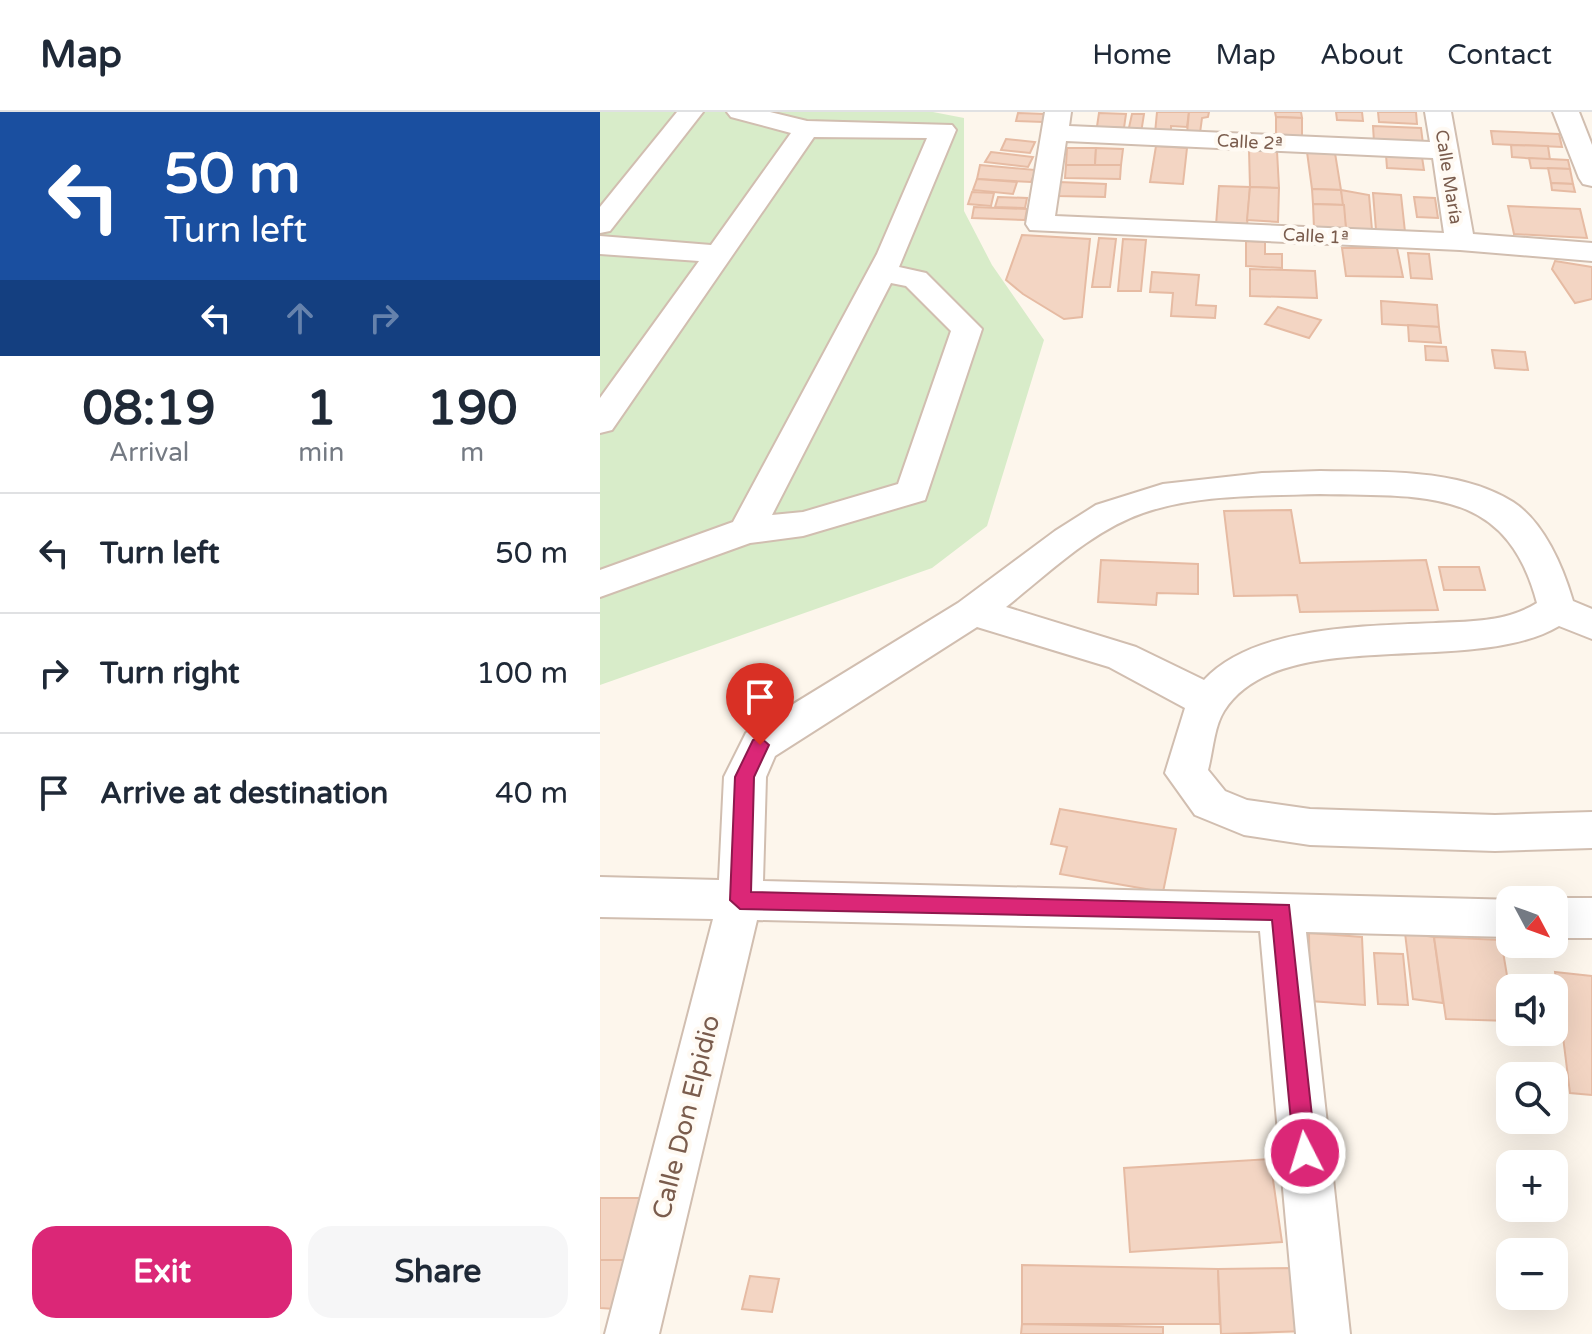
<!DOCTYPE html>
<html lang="en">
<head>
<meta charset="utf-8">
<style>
	:root { --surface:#fff; --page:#f6f6f7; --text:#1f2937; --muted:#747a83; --line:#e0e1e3; --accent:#db2777 }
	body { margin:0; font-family:"Varela Round",sans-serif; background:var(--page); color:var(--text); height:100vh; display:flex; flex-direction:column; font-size:30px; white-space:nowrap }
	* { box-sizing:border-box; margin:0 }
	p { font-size:26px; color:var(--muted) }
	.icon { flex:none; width:44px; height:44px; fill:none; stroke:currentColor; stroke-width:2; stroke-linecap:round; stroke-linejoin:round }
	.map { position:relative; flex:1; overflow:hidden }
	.sheet { display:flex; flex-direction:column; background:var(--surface); width:600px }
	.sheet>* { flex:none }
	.hud { background:#1a4fa0; color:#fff; overflow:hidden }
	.needle { width:52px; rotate:131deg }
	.tools { position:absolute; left:896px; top:774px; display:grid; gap:16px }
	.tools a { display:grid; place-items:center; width:72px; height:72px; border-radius:16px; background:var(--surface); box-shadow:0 8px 32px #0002; font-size:40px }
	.pin { position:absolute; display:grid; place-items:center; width:68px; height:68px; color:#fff; margin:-82px -34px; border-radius:50% 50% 50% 0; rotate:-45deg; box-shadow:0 0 8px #0007 }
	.pin .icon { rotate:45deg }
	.me { position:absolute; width:88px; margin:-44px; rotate:355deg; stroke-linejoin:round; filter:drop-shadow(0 0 6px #0008) }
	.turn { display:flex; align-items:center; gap:28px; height:168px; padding:0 32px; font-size:36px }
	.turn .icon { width:104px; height:104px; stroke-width:2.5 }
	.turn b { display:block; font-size:56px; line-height:68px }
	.lanes { display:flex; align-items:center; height:76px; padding:0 32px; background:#0003; justify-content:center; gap:40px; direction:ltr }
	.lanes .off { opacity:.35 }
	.eta { display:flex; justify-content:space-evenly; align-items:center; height:136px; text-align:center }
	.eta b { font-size:48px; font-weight:700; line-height:56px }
	.cta { display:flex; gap:16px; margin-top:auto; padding:16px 32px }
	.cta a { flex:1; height:92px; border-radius:24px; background:var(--accent); color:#fff; font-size:32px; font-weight:700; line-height:92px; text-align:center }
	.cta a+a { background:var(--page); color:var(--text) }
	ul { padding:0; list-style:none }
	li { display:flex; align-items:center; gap:24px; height:120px; padding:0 32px; border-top:2px solid var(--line) }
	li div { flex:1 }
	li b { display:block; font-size:30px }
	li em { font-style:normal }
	header { display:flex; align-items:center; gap:48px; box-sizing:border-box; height:112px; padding:0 40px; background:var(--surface); border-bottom:2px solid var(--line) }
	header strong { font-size:38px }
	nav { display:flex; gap:44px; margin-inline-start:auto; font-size:28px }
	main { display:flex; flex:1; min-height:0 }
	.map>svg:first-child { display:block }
	.green { fill:#d8ecc9 }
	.building { fill:#f3d5c3; stroke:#e6bba3; stroke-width:2 }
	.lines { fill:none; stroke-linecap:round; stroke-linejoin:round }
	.minor-casing { stroke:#d1beb0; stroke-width:4 }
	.minor { fill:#fff; fill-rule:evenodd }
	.route { fill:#db2777; stroke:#8e194d; stroke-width:2 }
	.labels { text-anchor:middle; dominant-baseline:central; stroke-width:8; stroke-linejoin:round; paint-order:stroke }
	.far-street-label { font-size:18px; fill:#7a5c4d; stroke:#fffaf3 }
	.near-street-label { font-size:26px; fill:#7a5c4d; stroke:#fffaf3 }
</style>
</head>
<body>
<header>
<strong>Map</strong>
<nav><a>Home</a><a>Map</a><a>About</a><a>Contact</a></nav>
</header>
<main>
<section class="sheet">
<div class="hud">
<div class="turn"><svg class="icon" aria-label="left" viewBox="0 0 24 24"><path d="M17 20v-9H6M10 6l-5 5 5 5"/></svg><div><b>50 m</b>Turn left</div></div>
<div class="lanes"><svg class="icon" aria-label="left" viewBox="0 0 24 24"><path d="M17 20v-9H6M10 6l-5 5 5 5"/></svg><svg class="icon off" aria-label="ahead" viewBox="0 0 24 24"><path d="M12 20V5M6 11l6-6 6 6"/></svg><svg class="icon off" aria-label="right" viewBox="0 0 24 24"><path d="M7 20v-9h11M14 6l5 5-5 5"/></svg></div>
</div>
<div class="eta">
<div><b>08:19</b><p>Arrival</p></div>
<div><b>1</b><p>min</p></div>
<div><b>190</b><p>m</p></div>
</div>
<ul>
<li><svg class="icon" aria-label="left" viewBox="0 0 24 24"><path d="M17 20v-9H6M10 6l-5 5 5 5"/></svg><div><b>Turn left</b></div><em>50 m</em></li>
<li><svg class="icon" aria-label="right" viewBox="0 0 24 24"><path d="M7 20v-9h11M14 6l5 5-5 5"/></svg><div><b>Turn right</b></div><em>100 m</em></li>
<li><svg class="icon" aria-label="arrive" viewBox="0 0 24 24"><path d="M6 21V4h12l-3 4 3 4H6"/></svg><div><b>Arrive at destination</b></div><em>40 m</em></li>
</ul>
<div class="cta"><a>Exit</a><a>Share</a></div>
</section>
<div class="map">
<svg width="992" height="1222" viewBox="0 0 992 1222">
	<rect width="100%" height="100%" fill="#fdf6ec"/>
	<polygon class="green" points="0,0 333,0 364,6 364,99 392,153 444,228 387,414 332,456 0,573"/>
	<g class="building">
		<polygon points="557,0 589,0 587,15 571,14 571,22 555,21"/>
		<polygon points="589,0 609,0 608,5 602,6 600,21 587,21"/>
		<polygon points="675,0 701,0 702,6 676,5"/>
		<polygon points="736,0 762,0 763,9 737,8"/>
		<polygon points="778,0 816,0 817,12 779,10"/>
		<polygon points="418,1 444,2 443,10 416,9"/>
		<polygon points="499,1 526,2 524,16 510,15 510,21 496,21"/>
		<polygon points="532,2 544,2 541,21 528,20"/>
		<polygon points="676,5 702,6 702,26 676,25"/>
		<polygon points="773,14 821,16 823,32 774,30"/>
		<polygon points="891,19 959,22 962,35 893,32"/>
		<polygon points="406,27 435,30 430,41 401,38"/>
		<polygon points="911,33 948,34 950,48 912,45"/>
		<polygon points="556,34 587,36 583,72 550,70"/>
		<polygon points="467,36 496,36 495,53 466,53"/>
		<polygon points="496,36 523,37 521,53 495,53"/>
		<polygon points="649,38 677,39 679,76 650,75"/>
		<polygon points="391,40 433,45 428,55 385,50"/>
		<polygon points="707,40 735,41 741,78 712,77"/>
		<polygon points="786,43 822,45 824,58 787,56"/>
		<polygon points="929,46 968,48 970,57 931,56"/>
		<polygon points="380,53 436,58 431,70 377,67"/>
		<polygon points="466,53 521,53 520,67 465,66"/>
		<polygon points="948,56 970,57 973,72 951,71"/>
		<polygon points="377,67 417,70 413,82 373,78"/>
		<polygon points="459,70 506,72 505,85 457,84"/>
		<polygon points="951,71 973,72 975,80 952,78"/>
		<polygon points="619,74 650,75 647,114 616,113"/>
		<polygon points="650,75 679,76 678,110 647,108"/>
		<polygon points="712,77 741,78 744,93 713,92"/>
		<polygon points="741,78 769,83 772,118 746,117"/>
		<polygon points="372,80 394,81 391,94 368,92"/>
		<polygon points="773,81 801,83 805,120 776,118"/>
		<polygon points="398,85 427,86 425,96 395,95"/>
		<polygon points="814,85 835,86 838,106 817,105"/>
		<polygon points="713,92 744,93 746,117 714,116"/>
		<polygon points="908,94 980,97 987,126 914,122"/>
		<polygon points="374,95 427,97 425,108 372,106"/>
		<polygon points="422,123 490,127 482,205 464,207 423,182 406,168"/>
		<polygon points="499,126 516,127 510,175 492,175"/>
		<polygon points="523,127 546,128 541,179 518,179"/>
		<polygon points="646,129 665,130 665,142 682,142 682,156 646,154"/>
		<polygon points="742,136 797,136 803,165 746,164"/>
		<polygon points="808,141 829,142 832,167 811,166"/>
		<polygon points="955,149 992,155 992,187 975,191 952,157"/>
		<polygon points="650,157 715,159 717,186 650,184"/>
		<polygon points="552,160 599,163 596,193 616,194 615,206 571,204 573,181 550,180"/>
		<polygon points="781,189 837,193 839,215 782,212"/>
		<polygon points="678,195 721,208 709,226 665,212"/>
		<polygon points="808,213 839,215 841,231 809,229"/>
		<polygon points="825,234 846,235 848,249 826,248"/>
		<polygon points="892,238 925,240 928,258 895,256"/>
		<polygon points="691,398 700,451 826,448 838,498 700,500 697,483 634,484 624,399"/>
		<polygon points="501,448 598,452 598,482 557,481 556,493 498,490"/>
		<polygon points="839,455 879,455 885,478 844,478"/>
		<polygon points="460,697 576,717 563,780 460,762 467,735 451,732"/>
		<polygon points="709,821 762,825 765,893 710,889"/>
		<polygon points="805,821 834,825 843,891 813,887"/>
		<polygon points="834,825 901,828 910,881 910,909 846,907"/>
		<polygon points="774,841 803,842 808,893 778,892"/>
		<polygon points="955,860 992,864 992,983 970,981"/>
		<polygon points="670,1047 682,1130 530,1140 524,1056"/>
		<polygon points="0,1086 41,1086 27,1148 0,1148"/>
		<polygon points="0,1148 27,1148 15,1197 0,1196"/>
		<polygon points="422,1153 618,1157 620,1212 422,1212"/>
		<polygon points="698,1156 706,1219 621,1222 618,1157"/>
		<polygon points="150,1164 179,1167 172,1200 142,1197"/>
		<polygon points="422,1212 563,1215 563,1222 421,1222"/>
	</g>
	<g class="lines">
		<g class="minor-casing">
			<g id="minor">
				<polygon points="77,0 103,0 10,119 0,121 0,95"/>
				<path d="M127 0H170L207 9 352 13 356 18 299 155 326 161 382 217 325 388 203 424 150 431 0 485V458L133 410 277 142 327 26 214 25 12 318 0 321V286L99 149 0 142V124L111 133 191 21 131 5ZM291 171 306 174 351 219 298 372 203 400 172 403Z"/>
				<path d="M445 0H471L469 14 830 30 825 0H851L873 122 992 131V149L860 138 430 118 426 112ZM466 29 833 46 844 121 455 104Z"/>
				<polygon points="953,0 979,0 992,33 992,74 983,72 979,66"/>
				<path d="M720 359C781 360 859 356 913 390 944 410 963 455 973 489L992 497V527L959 514C872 566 680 510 624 599 614 615 613 639 608 658L625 679 647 688 710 697 895 703 992 700V736L895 739 710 733 644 723 595 703 565 661 585 596 509 555 377 515 175 644 166 665 163 769 918 788H910V825L706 820 750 1222H696L660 819 157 808 59 1222H5L113 807 0 805V765L119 768 124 665 146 621 358 491 455 419 496 393 563 372 662 361ZM720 382C822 385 906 373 937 491 906 510 872 509 836 511 767 514 653 514 604 568L536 535 406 495C449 461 491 419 543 401 598 382 663 384 720 382Z"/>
				<polygon points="954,786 992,786 992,826 954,826 954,788 949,788"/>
			</g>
		</g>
		<use href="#minor" class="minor"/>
	</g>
	<polygon class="route" points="160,625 169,633 154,665 151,780 689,793 716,1041 713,1049 705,1052 697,1049 694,1041 672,808 140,797 130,788 135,665 153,628"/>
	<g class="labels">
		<g class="far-street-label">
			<text transform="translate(650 30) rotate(3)">Calle 2ª</text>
			<text transform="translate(849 65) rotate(81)">Calle María</text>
			<text transform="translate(716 124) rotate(3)">Calle 1ª</text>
		</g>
		<g class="near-street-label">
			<text transform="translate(86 1005) rotate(-76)">Calle Don Elpidio</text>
		</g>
	</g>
</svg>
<div class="tools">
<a><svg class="needle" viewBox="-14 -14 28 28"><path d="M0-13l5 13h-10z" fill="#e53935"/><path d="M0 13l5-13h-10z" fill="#747a83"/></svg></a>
<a><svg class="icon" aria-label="sound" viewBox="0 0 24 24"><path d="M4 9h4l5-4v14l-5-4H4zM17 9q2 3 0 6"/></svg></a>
<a><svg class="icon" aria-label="search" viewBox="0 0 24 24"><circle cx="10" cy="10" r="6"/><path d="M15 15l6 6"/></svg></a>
<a>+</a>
<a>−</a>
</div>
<div class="pin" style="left:160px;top:633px;background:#d93025"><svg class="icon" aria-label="arrive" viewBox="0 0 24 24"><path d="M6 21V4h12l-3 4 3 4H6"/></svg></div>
<svg class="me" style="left:705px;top:1041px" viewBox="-20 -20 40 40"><circle r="17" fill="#db2777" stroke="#fff" stroke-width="3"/><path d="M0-11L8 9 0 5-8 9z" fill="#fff"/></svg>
</div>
</main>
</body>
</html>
